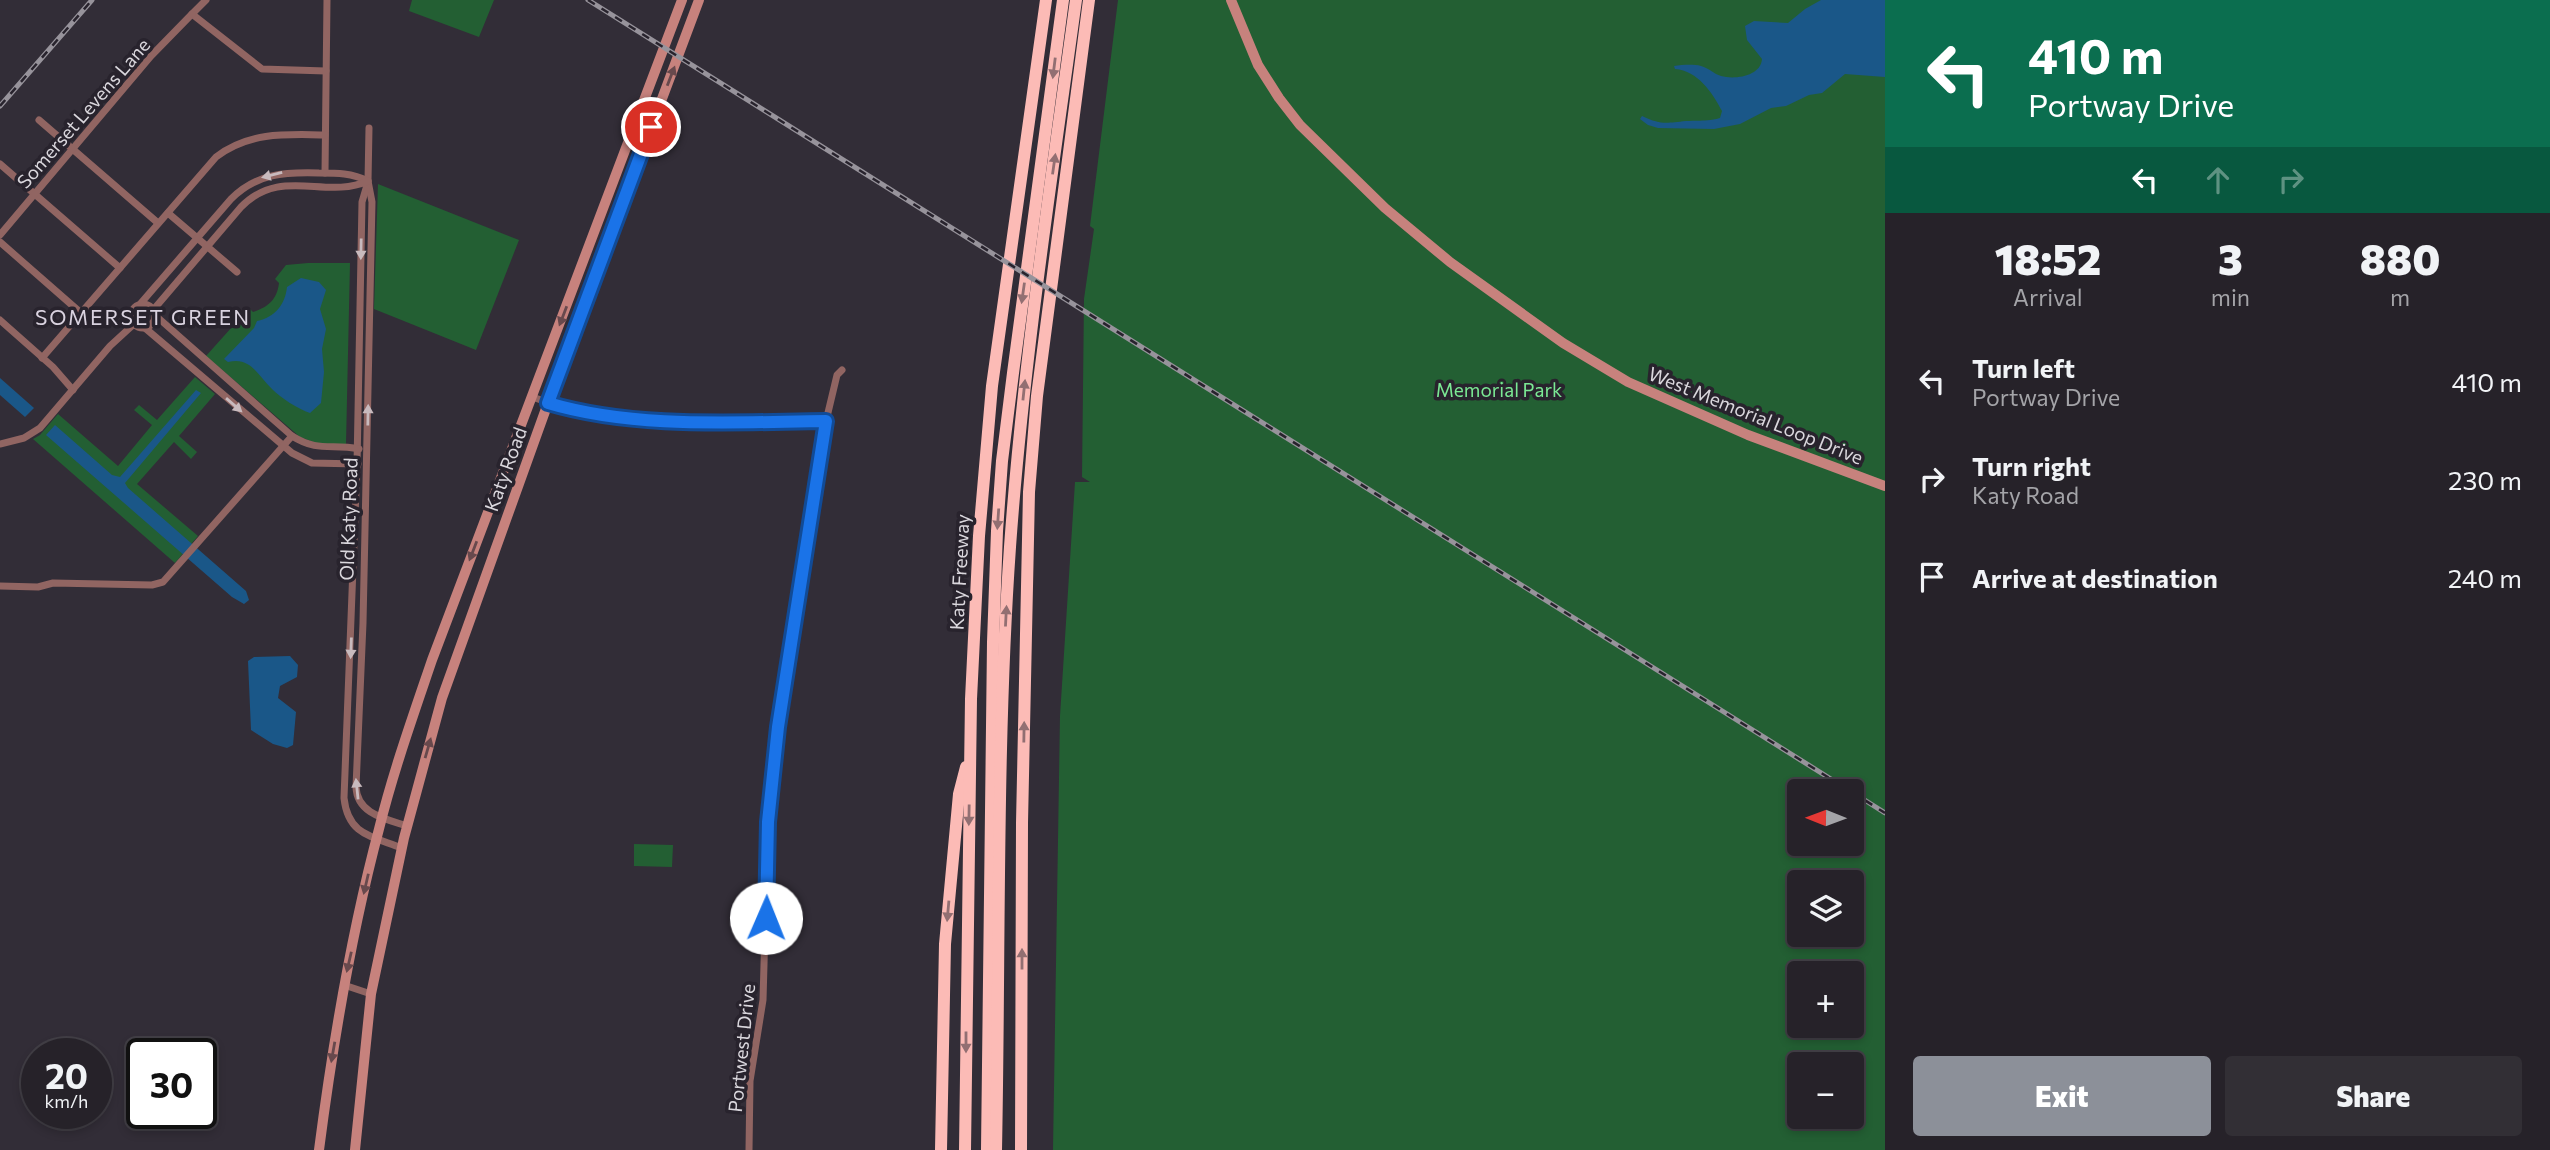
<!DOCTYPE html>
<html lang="en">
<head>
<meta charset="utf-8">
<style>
	:root { --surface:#262229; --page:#322f35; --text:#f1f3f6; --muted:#a4a4a8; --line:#423f46; --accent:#8c9099 }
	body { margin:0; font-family:Commissioner,sans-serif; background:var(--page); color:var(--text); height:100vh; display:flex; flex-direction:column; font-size:26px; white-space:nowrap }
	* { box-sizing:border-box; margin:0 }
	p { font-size:23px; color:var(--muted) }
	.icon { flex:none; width:38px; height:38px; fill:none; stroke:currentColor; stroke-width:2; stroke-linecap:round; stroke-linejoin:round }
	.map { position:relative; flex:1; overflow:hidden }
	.side { display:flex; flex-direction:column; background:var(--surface); width:665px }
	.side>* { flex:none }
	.top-card { background:#0b6e4f; color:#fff; overflow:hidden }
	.needle { width:46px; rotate:271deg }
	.tools { position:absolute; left:1787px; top:779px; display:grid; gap:14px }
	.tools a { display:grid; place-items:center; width:77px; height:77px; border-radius:7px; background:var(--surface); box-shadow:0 4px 10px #0003,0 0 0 2px var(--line); font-size:35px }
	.speed { position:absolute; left:21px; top:1038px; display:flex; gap:14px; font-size:35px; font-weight:700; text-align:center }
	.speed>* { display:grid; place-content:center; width:91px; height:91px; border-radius:50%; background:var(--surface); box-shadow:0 4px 10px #0003,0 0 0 2px var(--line); line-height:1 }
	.speed small { font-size:18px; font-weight:400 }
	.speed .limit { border:4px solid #111; border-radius:10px; background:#fff; color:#111 }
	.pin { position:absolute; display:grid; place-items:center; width:60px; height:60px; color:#fff; margin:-30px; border:4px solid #fff; border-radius:50%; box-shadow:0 2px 7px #0007 }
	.me { position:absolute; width:77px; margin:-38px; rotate:1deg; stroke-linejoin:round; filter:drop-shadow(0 0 5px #0008) }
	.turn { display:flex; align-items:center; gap:24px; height:147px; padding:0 28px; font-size:32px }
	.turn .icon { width:91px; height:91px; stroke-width:2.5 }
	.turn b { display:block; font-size:49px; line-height:60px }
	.lanes { display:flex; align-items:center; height:66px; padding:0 28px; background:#0003; justify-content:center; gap:35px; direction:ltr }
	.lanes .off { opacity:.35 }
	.eta { display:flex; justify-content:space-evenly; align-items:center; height:119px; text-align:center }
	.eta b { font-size:42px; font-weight:800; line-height:49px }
	.cta { display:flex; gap:14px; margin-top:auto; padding:14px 28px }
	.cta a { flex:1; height:80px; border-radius:7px; background:var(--accent); color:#fff; font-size:28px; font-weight:800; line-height:80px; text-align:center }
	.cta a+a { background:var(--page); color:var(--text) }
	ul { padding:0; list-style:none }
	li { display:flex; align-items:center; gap:21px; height:98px; padding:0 28px }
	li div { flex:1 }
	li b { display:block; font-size:26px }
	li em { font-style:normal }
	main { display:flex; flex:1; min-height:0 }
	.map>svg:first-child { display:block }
	.green { fill:#235f33; fill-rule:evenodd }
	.water { fill:#1a5788 }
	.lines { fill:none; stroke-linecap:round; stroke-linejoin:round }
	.street { stroke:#916562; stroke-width:7 }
	.secondary { stroke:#c7827d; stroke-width:10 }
	.highway { stroke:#fcbbb6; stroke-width:12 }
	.rail-casing { stroke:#97939b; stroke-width:5 }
	.rail { stroke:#28232d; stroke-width:2.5; stroke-dasharray:8; stroke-linecap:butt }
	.oneway { fill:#926f72 }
	.oneway2 { fill:#68494d }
	.oneway3 { fill:#c8babe }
	.route-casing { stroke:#114b97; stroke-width:18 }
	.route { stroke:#1a73e8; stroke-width:12 }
	.labels { text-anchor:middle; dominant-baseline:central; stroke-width:7; stroke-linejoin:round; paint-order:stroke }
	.street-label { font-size:19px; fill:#dad7dd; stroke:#28232d }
	.park-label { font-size:19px; fill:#7be994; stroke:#28232d }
	.neighbourhood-label { font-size:21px; letter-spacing:2px; fill:#d9d2df; stroke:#28232d }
</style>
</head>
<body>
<main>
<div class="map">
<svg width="1885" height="1150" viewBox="0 0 1885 1150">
	<rect width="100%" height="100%" fill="#322d37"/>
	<g class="green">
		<polygon points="412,0 494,0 479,37 409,11"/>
		<path d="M1118 0H1885V1150H1053L1060 716 1075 482H1090L1082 477 1084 299 1094 229 1090 226ZM1799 791H1852V844H1799ZM1799 882H1852V934H1799ZM1799 973H1852V1026H1799ZM1799 1064H1852V1116H1799Z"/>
		<polygon points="378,184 519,240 476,350 374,309"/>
		<path d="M308 263H350L346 444H319L300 437 206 356 249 308 253 312C268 307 277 300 279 283L275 279 286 265Z"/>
		<polygon points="195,377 215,394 179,436 197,452 191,459 174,442 137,484 198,536 175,563 33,439 40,435 58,414 118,466 152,425 134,410 139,405 157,420"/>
		<polygon points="634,844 673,845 672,867 634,866"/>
	</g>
	<g class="water">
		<path d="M1821 0H1885V77L1845 74 1822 93 1809 95 1786 106 1771 108 1740 124 1714 129 1658 128 1648 125 1640 119 1642 116C1661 125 1666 123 1686 121 1700 120 1705 122 1720 118L1722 111C1712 92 1698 71 1675 69L1674 66C1682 65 1693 64 1701 66 1709 68 1714 74 1721 76 1735 80 1761 76 1762 59L1747 40 1745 26 1754 21 1788 23 1805 9Z"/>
		<path d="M301 278 319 282 326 290 320 309 326 329 322 349 324 372 321 403 310 413C298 409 281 398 272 389 258 376 251 356 228 362L224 359 254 328 257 321C275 317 285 305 287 287Z"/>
		<polygon points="0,378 34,408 25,417 0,395"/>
		<polygon points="196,390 201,393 125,483 128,488 246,591 249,600 244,604 232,597 46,435 55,425 112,475 120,477"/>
		<polygon points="290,656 298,665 297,677 280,686 278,698 296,712 293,745 287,748 273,744 251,730 248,661 254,657"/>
	</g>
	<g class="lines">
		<g class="street">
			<polyline points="206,0 192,14 262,69 326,71"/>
			<polyline points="39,120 158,223"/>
			<path d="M369 128 368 181 372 202 363 623 356 787C357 814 386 819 407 826"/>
			<polyline points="0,164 120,268"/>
			<polyline points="325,173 327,0"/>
			<path d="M367 185 362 202 357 465 344 798C348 835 371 836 402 848"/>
			<polyline points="168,213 237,272"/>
			<polyline points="0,235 151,56 192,14"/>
			<polyline points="0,242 81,313"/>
			<path d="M141 303 231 199C257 173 285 172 319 173 337 173 352 173 368 181"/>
			<circle cx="143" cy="316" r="12"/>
			<path d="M154 309 241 207C281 166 325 200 368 181"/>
			<path d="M156 316 292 436C319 453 332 443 359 449"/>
			<polyline points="0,320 53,367 73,390"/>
			<polyline points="145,328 292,453 312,463 358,464"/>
			<path d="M42 358 216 157C249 132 285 134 325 135"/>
			<path d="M532 397C624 430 729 422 826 421"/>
			<polyline points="0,444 24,438 40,428 110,346 134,324"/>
			<polyline points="0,586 38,587 53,583 152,585 163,582 292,436"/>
			<polyline points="344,985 371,994"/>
			<polyline points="749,1150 750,1081 763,1000 768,822 778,727 826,421 837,375 842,370"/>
		</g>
		<g class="secondary">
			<polyline points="1231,0 1258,65 1279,98 1300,125 1385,208 1450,262 1563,343 1628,382 1748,435 1885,486"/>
			<path d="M319 1150C333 1042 351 934 379 829 393 772 413 716 432 660L682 0"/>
			<polyline points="355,1150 371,994 404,838 442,698 548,403 699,0"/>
		</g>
		<g class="highway">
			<polyline points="941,1150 945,944 959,794 966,767"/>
			<polyline points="965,1150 971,699 979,536 992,386 1046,0"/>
			<polyline points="987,1150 993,642 997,531 1002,461 1013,373 1063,0"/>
			<path d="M996 1150C1000 949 996 747 1010 547 1023 364 1051 182 1076 0"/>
			<polyline points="1021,1150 1022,823 1029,492 1037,396 1089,0"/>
		</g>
		<g class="rail-casing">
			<g id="rail">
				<polyline points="588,0 1850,791"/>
				<polyline points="0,106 92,0"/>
				<polyline points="1852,792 1885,813"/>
			</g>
		</g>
		<use href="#rail" class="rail"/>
	</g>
	<defs><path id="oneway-solid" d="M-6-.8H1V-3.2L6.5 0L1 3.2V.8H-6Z" transform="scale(1.75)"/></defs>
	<g class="oneway">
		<use href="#oneway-solid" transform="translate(1054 68) rotate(97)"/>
		<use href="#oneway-solid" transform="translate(1054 164) rotate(-82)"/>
		<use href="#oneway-solid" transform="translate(1023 293) rotate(98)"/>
		<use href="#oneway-solid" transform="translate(1024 390) rotate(-84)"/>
		<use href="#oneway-solid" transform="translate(998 519) rotate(94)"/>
		<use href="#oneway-solid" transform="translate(1006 616) rotate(-87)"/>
		<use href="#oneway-solid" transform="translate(1024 732) rotate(-89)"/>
		<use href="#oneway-solid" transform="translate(969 815) rotate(91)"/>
		<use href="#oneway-solid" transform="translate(948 911) rotate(95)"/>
		<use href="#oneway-solid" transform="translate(1022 959) rotate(-90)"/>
		<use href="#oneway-solid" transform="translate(966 1042) rotate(90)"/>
	</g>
	<g class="oneway2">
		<use href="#oneway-solid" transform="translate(671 76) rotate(-69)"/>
		<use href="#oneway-solid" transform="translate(563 316) rotate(111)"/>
		<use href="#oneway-solid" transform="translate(473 551) rotate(111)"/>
		<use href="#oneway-solid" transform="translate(428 748) rotate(-74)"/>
		<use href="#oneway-solid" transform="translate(366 884) rotate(103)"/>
		<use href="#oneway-solid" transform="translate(349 962) rotate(103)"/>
		<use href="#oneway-solid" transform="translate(333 1052) rotate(100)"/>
	</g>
	<g class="oneway3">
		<use href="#oneway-solid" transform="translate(272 175) rotate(166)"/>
		<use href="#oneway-solid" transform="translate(361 249) rotate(91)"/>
		<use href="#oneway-solid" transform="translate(234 405) rotate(41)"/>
		<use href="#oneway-solid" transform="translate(368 415) rotate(-89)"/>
		<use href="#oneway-solid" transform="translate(351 648) rotate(92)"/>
		<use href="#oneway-solid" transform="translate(357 789) rotate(-96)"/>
	</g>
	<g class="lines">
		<g class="route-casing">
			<path id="route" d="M651 127 548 403C635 429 736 422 826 421L778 727 768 822 766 918"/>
		</g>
		<use href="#route" class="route"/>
	</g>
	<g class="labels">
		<g class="street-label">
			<text transform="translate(83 113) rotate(-49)">Somerset Levens Lane</text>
			<text transform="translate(1756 415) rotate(22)">West Memorial Loop Drive</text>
			<text transform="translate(505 469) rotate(-70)">Katy Road</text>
			<text transform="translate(348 519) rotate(-88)">Old Katy Road</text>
			<text transform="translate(959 572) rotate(-87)">Katy Freeway</text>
			<text transform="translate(741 1048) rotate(-84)">Portwest Drive</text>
		</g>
		<g class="park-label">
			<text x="1499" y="389">Memorial Park</text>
		</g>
		<g class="neighbourhood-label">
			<text x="143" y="316">SOMERSET GREEN</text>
		</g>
	</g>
</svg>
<div class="tools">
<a><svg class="needle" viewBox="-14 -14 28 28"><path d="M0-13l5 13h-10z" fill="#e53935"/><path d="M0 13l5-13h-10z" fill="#a4a4a8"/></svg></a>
<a><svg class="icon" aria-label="layers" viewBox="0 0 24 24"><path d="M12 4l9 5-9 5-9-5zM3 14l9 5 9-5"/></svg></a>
<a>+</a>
<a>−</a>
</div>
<div class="speed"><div>20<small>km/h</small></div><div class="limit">30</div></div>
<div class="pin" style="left:651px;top:127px;background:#d93025"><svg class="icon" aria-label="arrive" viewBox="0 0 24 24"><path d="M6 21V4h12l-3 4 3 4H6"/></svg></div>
<svg class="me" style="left:766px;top:918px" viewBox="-20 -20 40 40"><circle r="19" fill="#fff"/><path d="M0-13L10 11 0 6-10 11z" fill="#1a73e8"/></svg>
</div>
<section class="side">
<div class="top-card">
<div class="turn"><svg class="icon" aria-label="left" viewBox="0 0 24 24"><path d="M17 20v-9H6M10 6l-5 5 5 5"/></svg><div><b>410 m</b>Portway Drive</div></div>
<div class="lanes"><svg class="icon" aria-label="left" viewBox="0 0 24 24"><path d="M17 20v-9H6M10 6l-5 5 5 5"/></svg><svg class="icon off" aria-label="ahead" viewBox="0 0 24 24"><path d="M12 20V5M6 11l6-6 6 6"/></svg><svg class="icon off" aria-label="right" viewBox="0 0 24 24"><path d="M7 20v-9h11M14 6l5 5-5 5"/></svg></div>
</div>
<div class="eta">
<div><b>18:52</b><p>Arrival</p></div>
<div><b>3</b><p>min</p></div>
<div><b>880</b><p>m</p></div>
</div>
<ul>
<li><svg class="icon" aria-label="left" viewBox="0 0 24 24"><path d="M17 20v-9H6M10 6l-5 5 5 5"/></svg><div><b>Turn left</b><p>Portway Drive</p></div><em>410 m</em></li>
<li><svg class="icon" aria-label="right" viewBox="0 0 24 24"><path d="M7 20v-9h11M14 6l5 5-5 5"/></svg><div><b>Turn right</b><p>Katy Road</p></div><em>230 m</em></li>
<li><svg class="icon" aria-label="arrive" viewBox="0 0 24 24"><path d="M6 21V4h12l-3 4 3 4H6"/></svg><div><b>Arrive at destination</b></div><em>240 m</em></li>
</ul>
<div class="cta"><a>Exit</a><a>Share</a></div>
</section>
</main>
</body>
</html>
